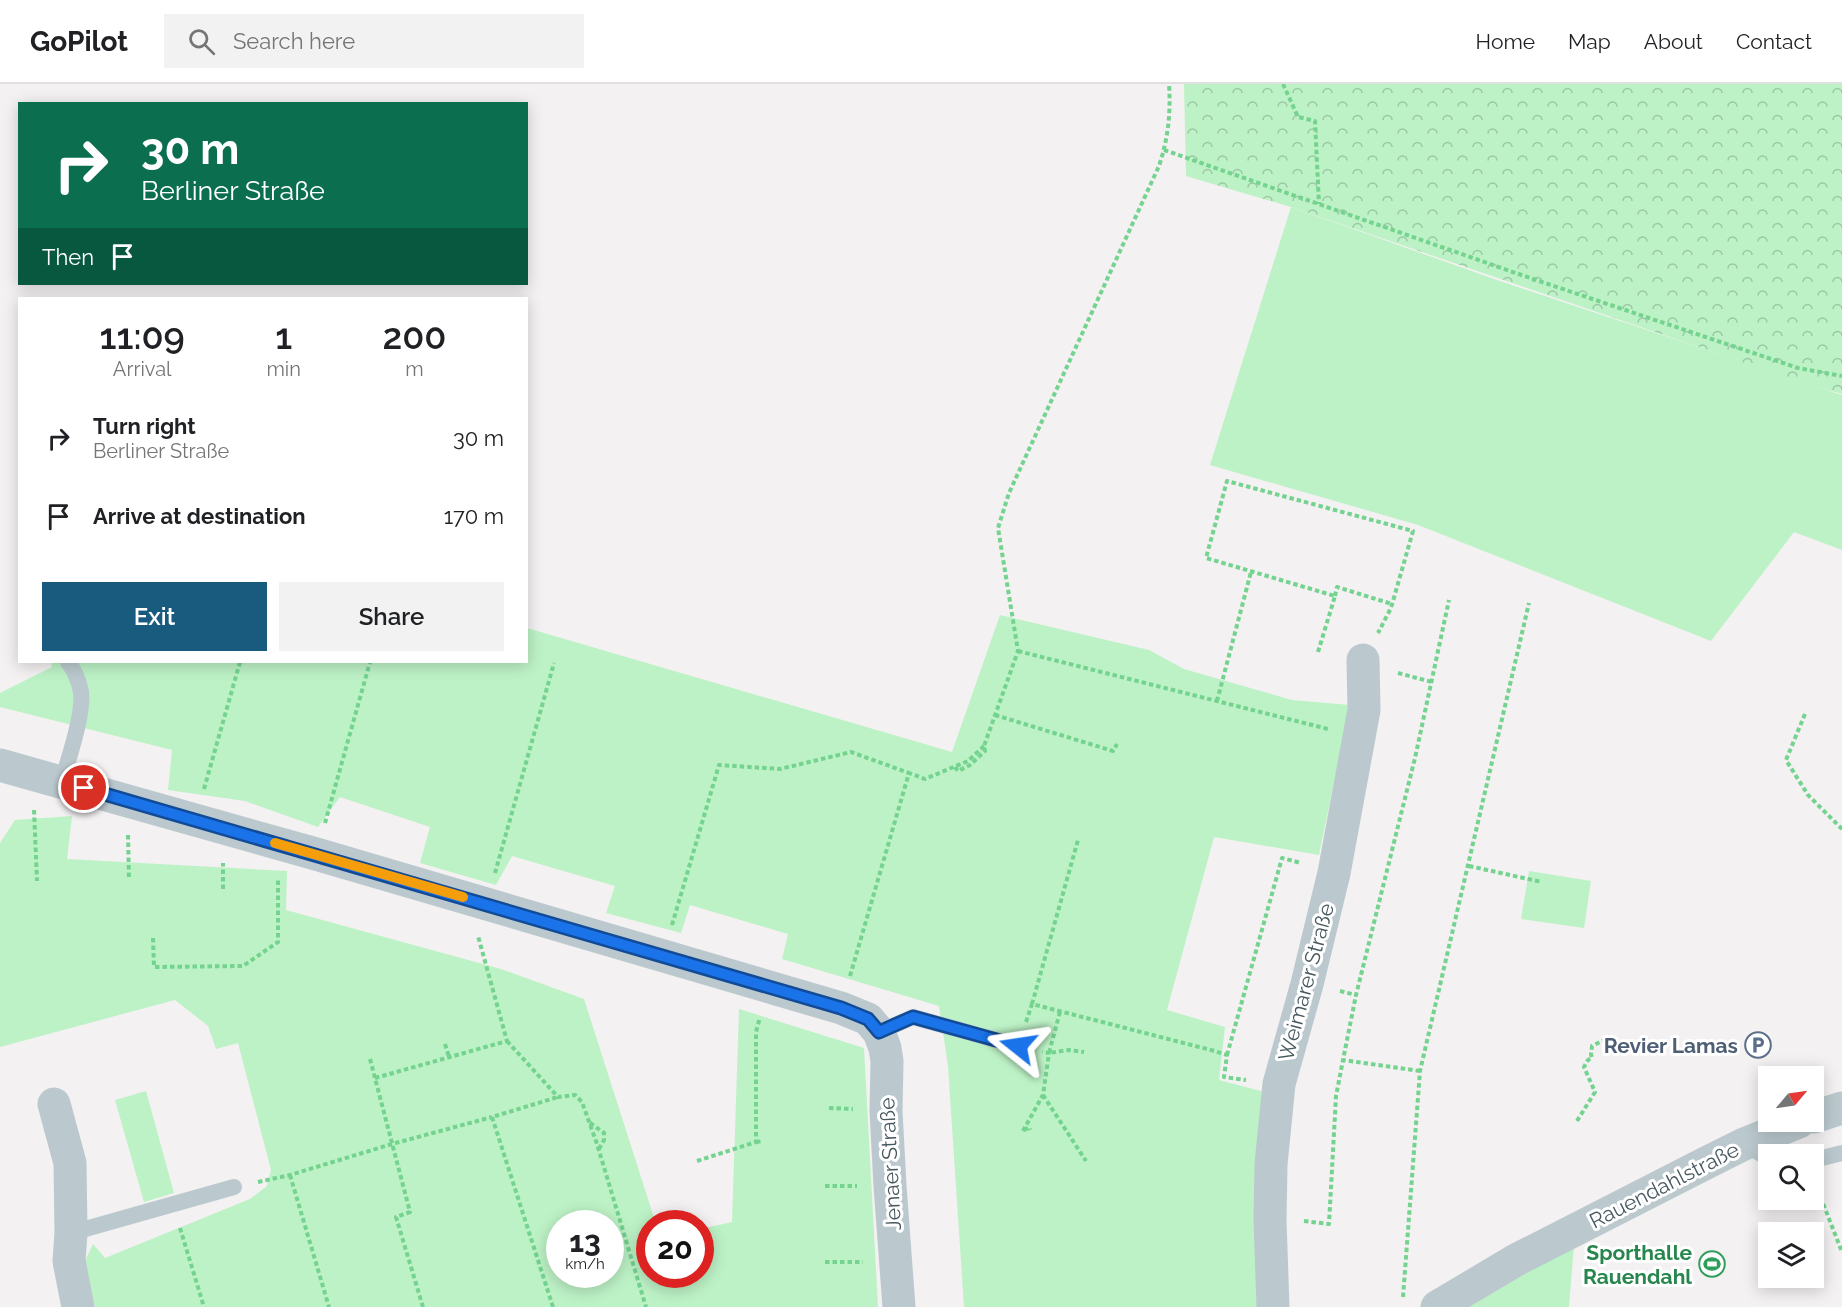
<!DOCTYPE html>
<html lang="en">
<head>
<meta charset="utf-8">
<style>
	:root { --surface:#fff; --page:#f2f2f2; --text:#202124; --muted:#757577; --line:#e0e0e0; --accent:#185b7f }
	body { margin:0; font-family:Raleway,sans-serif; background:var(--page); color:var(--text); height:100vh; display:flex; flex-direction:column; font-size:22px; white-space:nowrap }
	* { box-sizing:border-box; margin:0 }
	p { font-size:20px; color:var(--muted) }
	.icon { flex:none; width:33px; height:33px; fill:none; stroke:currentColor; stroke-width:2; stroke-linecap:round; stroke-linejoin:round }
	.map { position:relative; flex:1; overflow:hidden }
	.side { position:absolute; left:18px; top:213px; width:510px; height:366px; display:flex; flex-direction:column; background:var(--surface); border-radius:0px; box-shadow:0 3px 15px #0003 }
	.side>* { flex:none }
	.banner { position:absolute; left:18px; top:18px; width:510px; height:183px; border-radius:0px; box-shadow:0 3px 15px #0003; background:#0b6e4f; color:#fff; overflow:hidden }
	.needle { width:39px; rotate:61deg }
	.controls { position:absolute; left:1758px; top:982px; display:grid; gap:12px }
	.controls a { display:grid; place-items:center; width:66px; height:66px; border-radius:0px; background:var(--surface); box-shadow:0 3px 15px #0003; font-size:30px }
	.speed { position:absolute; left:546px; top:1126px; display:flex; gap:12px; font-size:30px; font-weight:700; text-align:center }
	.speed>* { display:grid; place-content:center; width:78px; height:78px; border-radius:50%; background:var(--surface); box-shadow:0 3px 15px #0003; line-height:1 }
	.speed small { font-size:15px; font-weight:400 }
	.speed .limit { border:9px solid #d22; background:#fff; color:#111 }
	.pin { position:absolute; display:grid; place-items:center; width:51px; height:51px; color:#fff; margin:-26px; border:3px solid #fff; border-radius:50%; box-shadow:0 2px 6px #0007 }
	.me { position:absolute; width:66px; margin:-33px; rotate:285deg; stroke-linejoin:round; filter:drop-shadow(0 0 4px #0008) }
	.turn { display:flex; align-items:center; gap:21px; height:126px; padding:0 24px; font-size:27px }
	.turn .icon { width:78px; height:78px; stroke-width:2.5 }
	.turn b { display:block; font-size:42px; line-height:51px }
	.then { display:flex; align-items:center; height:57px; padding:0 24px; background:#0003; gap:12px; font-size:22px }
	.eta { display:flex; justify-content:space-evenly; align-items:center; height:102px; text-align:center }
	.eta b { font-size:36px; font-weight:600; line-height:42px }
	.action { display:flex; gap:12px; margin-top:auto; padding:12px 24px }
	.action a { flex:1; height:69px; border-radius:0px; background:var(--accent); color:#fff; font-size:24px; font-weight:600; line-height:69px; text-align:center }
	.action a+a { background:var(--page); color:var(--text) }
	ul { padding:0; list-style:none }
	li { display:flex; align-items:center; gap:18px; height:78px; padding:0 24px }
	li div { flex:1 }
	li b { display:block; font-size:22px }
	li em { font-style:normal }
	header { display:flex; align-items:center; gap:36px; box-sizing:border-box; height:84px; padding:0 30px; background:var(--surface); border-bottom:2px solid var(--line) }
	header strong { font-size:28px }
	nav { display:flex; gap:33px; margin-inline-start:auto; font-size:21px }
	.search { width:420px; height:54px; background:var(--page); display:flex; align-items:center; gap:15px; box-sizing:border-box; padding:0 21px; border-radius:0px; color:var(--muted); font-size:22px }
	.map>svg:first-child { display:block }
	.green { fill:#bdf2c6; fill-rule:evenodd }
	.forest { fill:url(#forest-crowns) }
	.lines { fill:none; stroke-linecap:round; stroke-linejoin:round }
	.path { stroke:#73d38f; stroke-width:4; stroke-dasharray:4.5 3; stroke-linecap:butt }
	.service { stroke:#bbc9ce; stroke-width:16 }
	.minor { stroke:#bbc9ce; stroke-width:33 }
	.route-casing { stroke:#114b97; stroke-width:15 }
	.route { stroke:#1a73e8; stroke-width:10 }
	.slow { stroke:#f59e0b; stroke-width:10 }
	.labels { text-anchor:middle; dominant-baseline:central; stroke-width:6; stroke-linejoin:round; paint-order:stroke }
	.street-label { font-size:21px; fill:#47595f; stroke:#fff }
	.service-label { font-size:21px; font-weight:bold; fill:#4e5e75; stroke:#fff; text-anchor:end }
	.leisure-label { font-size:21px; font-weight:bold; fill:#27864d; stroke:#fff; text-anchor:end }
</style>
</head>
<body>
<header>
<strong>GoPilot</strong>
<div class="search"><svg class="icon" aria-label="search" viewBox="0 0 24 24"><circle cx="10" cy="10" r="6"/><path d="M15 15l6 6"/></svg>Search here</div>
<nav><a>Home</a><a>Map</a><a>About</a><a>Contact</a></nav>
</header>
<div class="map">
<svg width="1842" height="1223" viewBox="0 0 1842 1223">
	<defs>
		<pattern id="forest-crowns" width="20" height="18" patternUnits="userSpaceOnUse" patternTransform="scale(1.5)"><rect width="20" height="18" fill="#bdf2c6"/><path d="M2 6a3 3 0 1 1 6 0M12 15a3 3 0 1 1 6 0" fill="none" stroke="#9bc7a4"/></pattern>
	</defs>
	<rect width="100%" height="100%" fill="#f3f1f1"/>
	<g class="green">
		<polygon points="1291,123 1497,196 1842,311 1842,466 1794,448 1711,557 1418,441 1210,381"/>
		<polygon points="1000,531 1149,566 1184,585 1292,616 1350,621 1319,771 1214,753 1167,926 1225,943 1219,996 1272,1010 1262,1223 964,1223 948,982 939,922 782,875 788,850 690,821 681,849 606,829 615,802 512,772 496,801 420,779 430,743 340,713 318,743 245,717 168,706 172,666 0,623 0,609 52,583 51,578 526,578 527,544 952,668"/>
		<path d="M72 732 67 775 287 787 286 826 501 885 584 915 656 1140H650V1191H700L701 1145 732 1138 739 925 864 964 878 1223H95L85 1177 93 1160 105 1174 250 1115 267 1102 271 1086 238 959 216 965 208 942 175 916 0 963V759L15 736ZM560 1140H610V1191H560Z"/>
		<polygon points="1529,787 1591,797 1584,844 1521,835"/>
		<polygon points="146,1007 174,1109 144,1118 115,1016"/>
		<polygon points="1574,1161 1569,1223 1468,1223"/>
	</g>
	<polygon class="forest" points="1184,0 1842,0 1842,310 1803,299 1291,123 1186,92"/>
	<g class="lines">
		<g class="path">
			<polyline points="1283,0 1298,33 1315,37 1319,120"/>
			<polyline points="1164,66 1533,195 1798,284 1842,292"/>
			<polyline points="1335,512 1337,503 1392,520"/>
			<polyline points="1018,567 1328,645"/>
			<polyline points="1318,568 1335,512 1206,474 1227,397 1413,447 1391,524 1378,549"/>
			<polyline points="1398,589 1432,598"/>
			<polyline points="1217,617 1251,488"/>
			<polyline points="1805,630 1786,676 1808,711 1842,745"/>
			<polyline points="995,631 1113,667 1117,660"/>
			<path d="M955 683 958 687 970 681 985 667 984 662 1018 567 998 444 1009 409 1159 82C1168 55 1171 29 1169 0"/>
			<polyline points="204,705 240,578"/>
			<polyline points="34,726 37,797"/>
			<polyline points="325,739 370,578"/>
			<polyline points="128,751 129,795"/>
			<polyline points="1469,782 1542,798"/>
			<polyline points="495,789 554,579"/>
			<polyline points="223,805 223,779"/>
			<polyline points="672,841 719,681 780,685 851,668 909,689"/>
			<polyline points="153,854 154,883 243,882 278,858 278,794"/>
			<polyline points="850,892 909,689 925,695 968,677 984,662"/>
			<polyline points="1340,907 1356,911"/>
			<polyline points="1032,920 1078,756"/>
			<polyline points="1060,928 1049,969 1069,966 1084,968"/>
			<polyline points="1026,938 1032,920 1211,966 1227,971 1224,993 1246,996"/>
			<polyline points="507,957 558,1013 575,1011 582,1018 597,1060 646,1223"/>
			<polyline points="445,960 449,973"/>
			<polyline points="1227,971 1282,774 1301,779"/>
			<polyline points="370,975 410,1128 396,1133 423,1223"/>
			<polyline points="1420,987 1343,976 1356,911 1415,674 1449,516"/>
			<polyline points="375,994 507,957 478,852"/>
			<polyline points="1043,1011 1086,1077"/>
			<polyline points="829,1024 853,1025"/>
			<polyline points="1577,1037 1595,1008 1584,983 1588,976 1592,974 1591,970 1592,962 1610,953"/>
			<polyline points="590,1039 604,1049 604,1056 599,1065"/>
			<polyline points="1024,1046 1029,1043 1030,1046"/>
			<polyline points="1023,1047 1043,1011 1049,969 1042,968"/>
			<polyline points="756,1058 763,1057"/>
			<polyline points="697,1077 756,1058 756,948 760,933"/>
			<polyline points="290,1091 329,1223"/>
			<polyline points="258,1098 290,1091 392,1060 492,1033"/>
			<polyline points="1815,1099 1842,1168"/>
			<polyline points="825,1102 857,1102"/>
			<polyline points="1304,1137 1329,1140 1336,1012 1343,976"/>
			<polyline points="180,1144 204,1223"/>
			<polyline points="825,1178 863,1178"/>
			<polyline points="1403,1213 1420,987 1529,519"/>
			<polyline points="553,1223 492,1033 558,1013"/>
		</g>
		<g class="service">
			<path d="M62 698C68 675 84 631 81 608 79 597 75 587 68 578"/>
			<polyline points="879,948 913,933 1018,962"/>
			<polyline points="1744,1060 1768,1074"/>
			<polyline points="1814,1076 1842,1069"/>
			<polyline points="71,1149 234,1103"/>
		</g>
		<g class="minor">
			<polyline points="0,681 316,770 841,924 868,935 879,948 885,964 887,977 886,1027 890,1102 899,1223"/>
			<polyline points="54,1020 70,1079 71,1149 69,1177 78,1223"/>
			<polyline points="1814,1033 1842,1024"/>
			<polyline points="1273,1223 1270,1136 1271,1080 1279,1000 1307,900 1334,789 1364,626 1363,576"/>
			<polyline points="1437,1223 1516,1176 1706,1079 1744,1060 1799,1038"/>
		</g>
	</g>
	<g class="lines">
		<g class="route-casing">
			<polyline id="route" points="84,704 841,924 868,935 879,948 913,933 1018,962"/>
		</g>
		<use href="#route" class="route"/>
		<polyline class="slow" points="275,759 463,813"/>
	</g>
	<defs>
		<g id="parking-ring" transform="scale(1.35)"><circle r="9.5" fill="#fff" stroke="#5c6f8a" stroke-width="1.5"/><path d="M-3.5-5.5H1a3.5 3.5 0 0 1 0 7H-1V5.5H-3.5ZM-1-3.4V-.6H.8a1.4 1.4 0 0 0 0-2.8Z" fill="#5c6f8a"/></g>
		<g id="stadium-ring" transform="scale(1.35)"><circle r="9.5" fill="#fff" stroke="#2e9e5b" stroke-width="1.5"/><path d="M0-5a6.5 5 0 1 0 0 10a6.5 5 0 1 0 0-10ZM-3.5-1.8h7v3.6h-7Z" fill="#2e9e5b"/></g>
	</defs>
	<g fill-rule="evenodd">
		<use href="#parking-ring" x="1758" y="961"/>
		<use href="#stadium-ring" x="1712" y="1180"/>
	</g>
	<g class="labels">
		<g class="street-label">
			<text transform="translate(1306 898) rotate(-75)">Weimarer Straße</text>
			<text transform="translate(890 1080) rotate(-93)">Jenaer Straße</text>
			<text transform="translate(1664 1101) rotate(-27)">Rauendahlstraße</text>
		</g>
		<g class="service-label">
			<text x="1738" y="961">Revier Lamas</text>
		</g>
		<g class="leisure-label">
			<text x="1692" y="1168">Sporthalle<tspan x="1692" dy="24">Rauendahl</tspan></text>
		</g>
	</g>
</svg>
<div class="controls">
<a><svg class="needle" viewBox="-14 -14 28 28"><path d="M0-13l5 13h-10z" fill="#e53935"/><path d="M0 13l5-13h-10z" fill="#757577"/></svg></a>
<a><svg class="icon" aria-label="search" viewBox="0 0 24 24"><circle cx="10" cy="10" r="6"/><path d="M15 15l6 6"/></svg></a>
<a><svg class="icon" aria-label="layers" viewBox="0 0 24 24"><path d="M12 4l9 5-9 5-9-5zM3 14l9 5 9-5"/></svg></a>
</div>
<div class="speed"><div>13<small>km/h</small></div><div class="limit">20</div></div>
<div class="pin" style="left:84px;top:704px;background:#d93025"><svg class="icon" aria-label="arrive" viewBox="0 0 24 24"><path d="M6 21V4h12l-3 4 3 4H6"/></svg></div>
<svg class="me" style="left:1018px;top:962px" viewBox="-20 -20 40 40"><path d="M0-17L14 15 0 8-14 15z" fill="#1a73e8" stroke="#fff" stroke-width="4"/></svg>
<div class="banner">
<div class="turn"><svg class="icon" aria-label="right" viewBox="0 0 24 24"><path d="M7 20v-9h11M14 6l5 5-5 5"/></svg><div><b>30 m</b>Berliner Straße</div></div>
<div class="then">Then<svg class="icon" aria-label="arrive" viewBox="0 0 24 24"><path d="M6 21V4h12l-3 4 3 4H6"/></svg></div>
</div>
<section class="side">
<div class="eta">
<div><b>11:09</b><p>Arrival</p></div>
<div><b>1</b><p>min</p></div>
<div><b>200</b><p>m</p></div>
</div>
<ul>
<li><svg class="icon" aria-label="right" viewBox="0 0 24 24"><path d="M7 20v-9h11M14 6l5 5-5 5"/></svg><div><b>Turn right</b><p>Berliner Straße</p></div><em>30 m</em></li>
<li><svg class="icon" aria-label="arrive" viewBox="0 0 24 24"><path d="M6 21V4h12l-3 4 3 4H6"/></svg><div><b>Arrive at destination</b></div><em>170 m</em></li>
</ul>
<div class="action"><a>Exit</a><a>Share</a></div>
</section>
</div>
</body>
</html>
